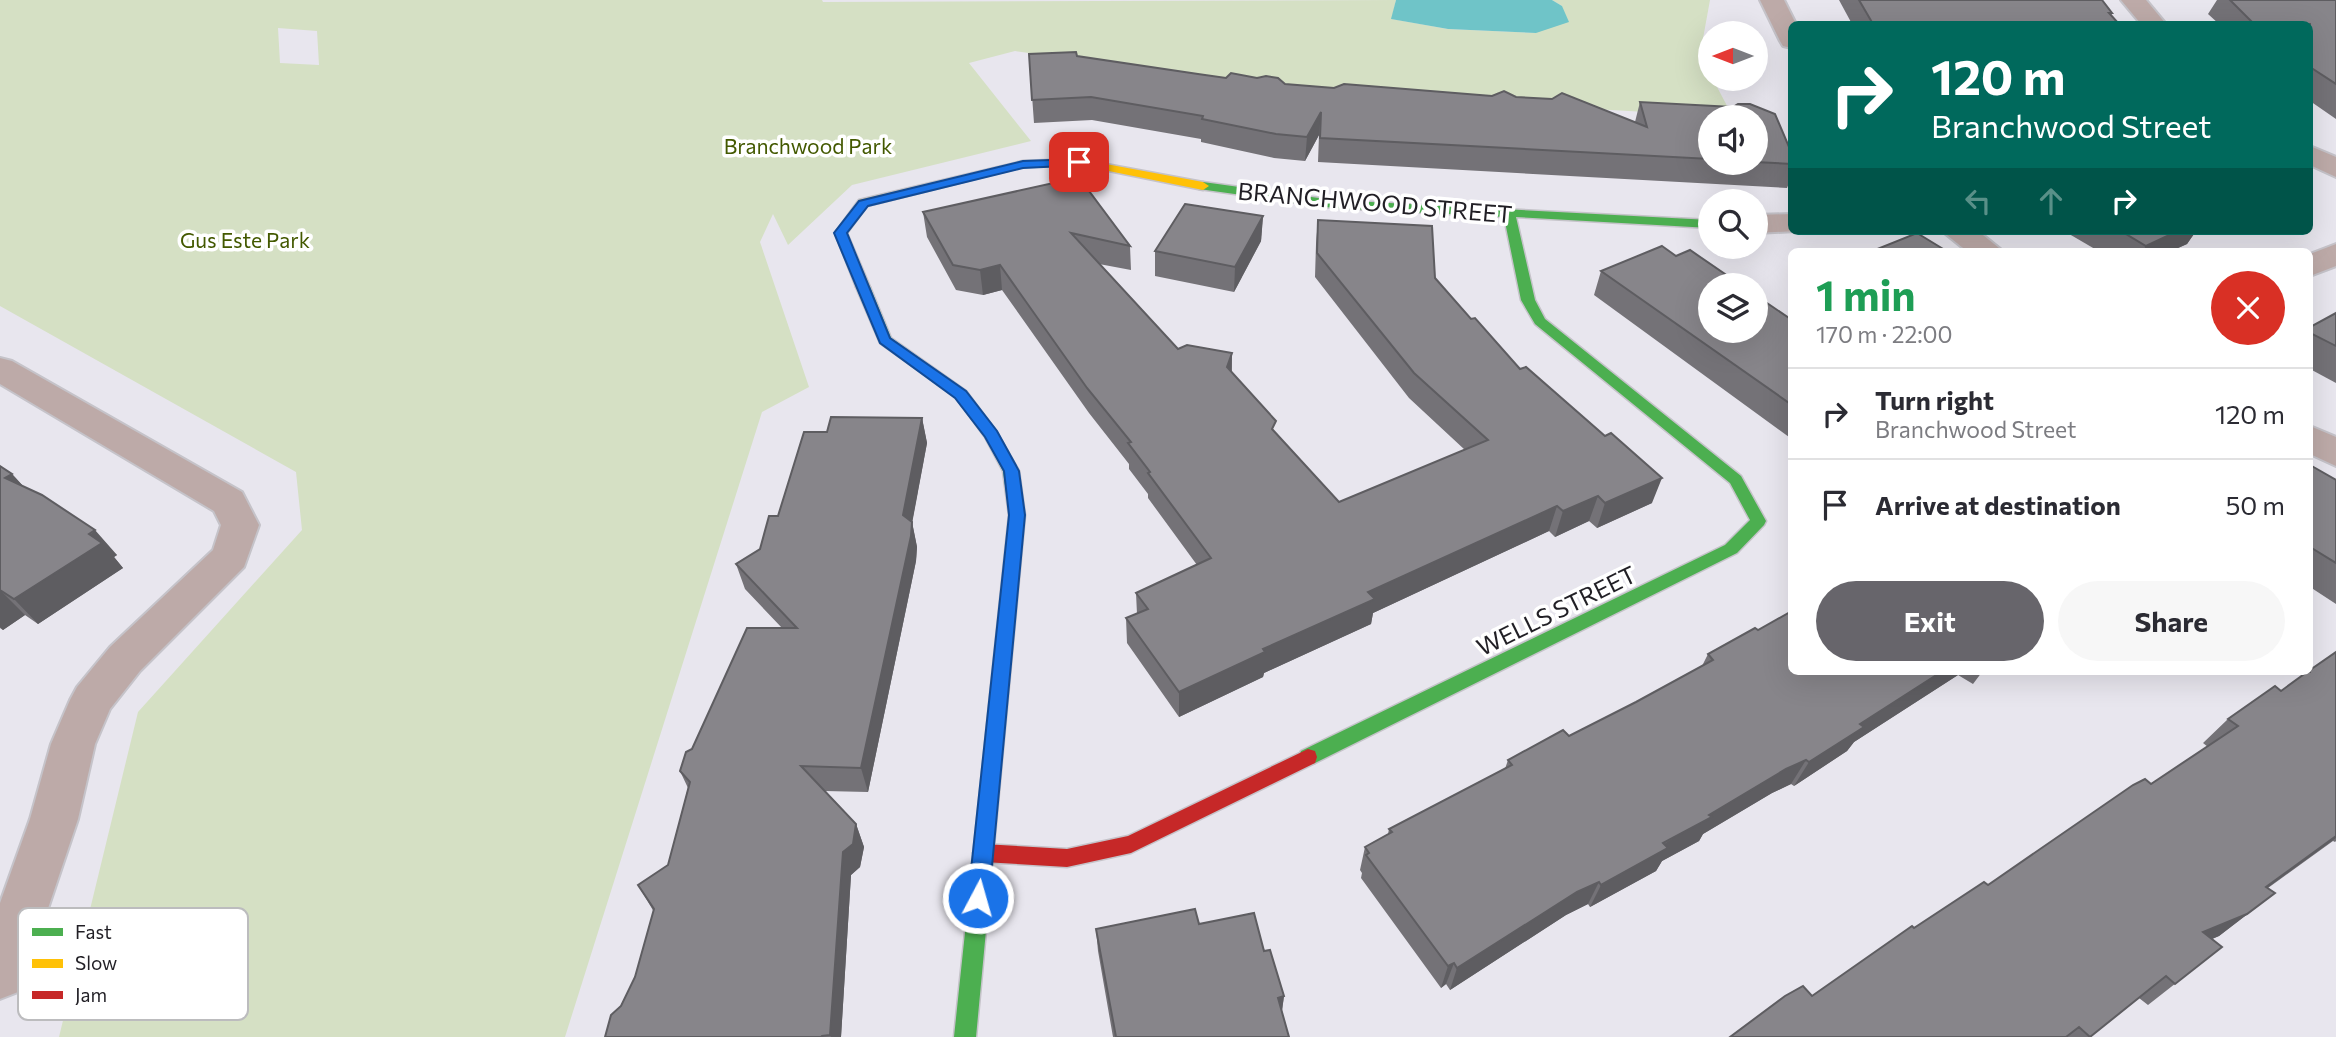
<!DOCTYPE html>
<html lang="en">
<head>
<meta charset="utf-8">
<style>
	:root { --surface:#fff; --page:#f7f7f7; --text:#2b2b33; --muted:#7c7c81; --line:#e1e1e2; --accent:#67656b }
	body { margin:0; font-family:Commissioner,sans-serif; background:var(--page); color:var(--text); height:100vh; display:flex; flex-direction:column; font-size:26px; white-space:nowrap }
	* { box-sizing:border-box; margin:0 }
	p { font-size:23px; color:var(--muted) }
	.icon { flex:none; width:38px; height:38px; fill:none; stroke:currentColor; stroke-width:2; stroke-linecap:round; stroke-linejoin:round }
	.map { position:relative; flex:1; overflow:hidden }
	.panel { position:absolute; left:1788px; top:248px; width:525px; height:427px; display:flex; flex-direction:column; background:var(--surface); border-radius:10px; box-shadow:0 7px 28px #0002 }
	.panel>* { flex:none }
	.top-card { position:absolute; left:1788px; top:21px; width:525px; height:214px; border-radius:10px; box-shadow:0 7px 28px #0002; background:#00695c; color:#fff; overflow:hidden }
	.needle { width:46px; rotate:270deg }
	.fabs { position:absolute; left:1698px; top:21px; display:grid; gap:14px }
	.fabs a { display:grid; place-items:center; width:70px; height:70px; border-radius:50%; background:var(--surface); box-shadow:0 7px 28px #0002; font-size:35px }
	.pin { position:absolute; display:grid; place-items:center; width:60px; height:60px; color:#fff; margin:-30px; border-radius:14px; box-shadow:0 4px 10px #0006 }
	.me { position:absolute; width:77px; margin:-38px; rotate:6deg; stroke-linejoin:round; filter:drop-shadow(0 0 5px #0008) }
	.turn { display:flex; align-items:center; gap:24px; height:147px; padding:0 28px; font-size:32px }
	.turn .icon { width:91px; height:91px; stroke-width:2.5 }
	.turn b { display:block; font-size:49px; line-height:60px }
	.lanes { display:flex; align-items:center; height:66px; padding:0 28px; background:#0003; justify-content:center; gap:35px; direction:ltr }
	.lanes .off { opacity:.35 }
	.round { display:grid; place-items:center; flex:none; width:74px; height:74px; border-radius:37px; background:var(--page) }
	.overview { display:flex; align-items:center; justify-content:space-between; height:119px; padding:0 28px }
	h1 { font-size:42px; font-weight:700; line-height:52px; color:#1e9e55 }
	.primary-button { display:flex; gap:14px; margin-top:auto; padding:14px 28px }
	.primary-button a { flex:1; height:80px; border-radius:42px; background:var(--accent); color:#fff; font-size:28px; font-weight:700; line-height:80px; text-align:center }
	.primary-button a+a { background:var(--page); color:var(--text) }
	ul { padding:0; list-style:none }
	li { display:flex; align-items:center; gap:21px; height:91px; padding:0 28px; border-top:2px solid var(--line) }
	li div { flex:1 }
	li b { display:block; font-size:26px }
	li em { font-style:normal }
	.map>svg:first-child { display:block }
	.green { fill:#d5e0c4; fill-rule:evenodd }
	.water { fill:#6fc4c8 }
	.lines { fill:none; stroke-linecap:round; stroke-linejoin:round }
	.street-casing { stroke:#c5c3c9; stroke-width:4 }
	.fast-casing { stroke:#c5c3c9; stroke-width:3 }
	.slow-casing { stroke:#c5c3c9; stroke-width:3 }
	.jam-casing { stroke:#c5c3c9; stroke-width:3 }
	.street { fill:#bdaaa8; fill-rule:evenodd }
	.fast { fill:#4caf50; fill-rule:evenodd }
	.slow { fill:#ffc107; fill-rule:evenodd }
	.jam { fill:#c62828; fill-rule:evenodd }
	.wall { fill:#747277; fill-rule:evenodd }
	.shaded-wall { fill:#5e5d61 }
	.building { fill:#87858a; stroke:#5e5d61; stroke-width:2 }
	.route { fill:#1a73e8; stroke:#114b97; stroke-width:2 }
	.labels { text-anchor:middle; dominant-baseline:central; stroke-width:7; stroke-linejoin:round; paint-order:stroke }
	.far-park-label { font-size:21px; fill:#435900; stroke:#fff }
	.street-label { font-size:24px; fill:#211f25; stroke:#fff }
	.key { fill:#fff; stroke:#bcbcbe; stroke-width:2 }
	.key-label { font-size:19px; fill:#211f25 }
</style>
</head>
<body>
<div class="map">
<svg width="2336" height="1037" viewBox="0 0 2336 1037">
	<rect width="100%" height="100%" fill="#e8e6ee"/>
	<path class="green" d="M0 0H822L823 2 1396 0 1392 19 1448 29 1536 33 1562 6 1552 0H1710L1700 55 1733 117 1332 94 1015 51 969 63 1031 141 852 185 788 245 773 214 760 242 809 387 762 412 565 1037H59L138 712 302 530 296 472 0 306ZM278 28 317 31 319 65 280 63Z"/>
	<polygon class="water" points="1396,0 1552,0 1562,6 1569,22 1536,33 1448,29 1391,19"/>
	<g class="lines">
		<g class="street-casing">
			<g id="street">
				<polygon points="1760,0 1784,0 1796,24 1792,24 1792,48 1783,46 1780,41"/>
				<polygon points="2121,0 2146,0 2166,24 2141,24"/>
				<polygon points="2310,146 2336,157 2336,177 2310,165"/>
				<polygon points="1792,214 1792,231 1796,231 1755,233 1755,215"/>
				<polygon points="1942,231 1978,231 2004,252 1968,252"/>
				<polygon points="2336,244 2336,266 2310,276 2310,254"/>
				<polygon points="0,358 12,361 242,492 259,525 244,567 140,671 110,709 95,744 78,819 26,974 18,992 0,999 0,903 30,819 51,744 70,700 77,687 110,647 213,550 221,525 214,511 0,384"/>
				<polygon points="2310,426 2336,437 2336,466 2310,454"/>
			</g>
		</g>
		<g class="fast-casing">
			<g id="fast">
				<polygon points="1203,182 1333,200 1710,220 1710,228 1516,217 1535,300 1545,319 1741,476 1766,521 1764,525 1737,553 1315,763 1308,765 1301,763 1299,757 1301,751 1725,545 1750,520 1730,483 1535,324 1521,300 1504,217 1333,208 1199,189 1199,183"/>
				<polygon points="863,283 870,287 891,338 966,391 996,431 1019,471 1025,515 976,1037 954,1037 1009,515 1003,471 985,437 956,397 880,343 856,287"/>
			</g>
		</g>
		<g class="slow-casing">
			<polygon id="slow" points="1079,159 1203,182 1209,186 1203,190 1079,165 1023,167 867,206 847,233 870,287 863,291 856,287 835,233 859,200 1023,161"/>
		</g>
		<g class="jam-casing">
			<polygon id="jam" points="1308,749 1315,751 1317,757 1315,763 1131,853 1067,867 983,862 976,859 973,853 976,847 983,844 1067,849 1128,836"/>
		</g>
		<use href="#street" class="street"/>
		<use href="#fast" class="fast"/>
		<use href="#slow" class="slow"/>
		<use href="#jam" class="jam"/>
	</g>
	<g class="wall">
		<polygon points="1839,0 2102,0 2112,13 2111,16 2119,24 1852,24"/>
		<polygon points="2217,0 2336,0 2336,119 2310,101 2310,24 2219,24 2208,14"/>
		<path d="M1076 52 1077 56 1198 74 1226 78 1231 73 1257 78 1266 76 1278 78 1285 84 1334 88 1344 84 1492 96 1504 91 1516 97 1552 99 1562 93 1635 122 1640 102 1733 107 1738 104H1750L1775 114 1792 154V176L1787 188 1318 162 1319 135 1305 161 1274 158 1201 142V139L1092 120 1034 123 1029 54ZM1710 117H1755V163H1710Z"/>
		<polygon points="1067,180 1130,246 1131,270 1099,264 1178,349 1232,353 1232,372 1275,432 1339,502 1465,450 1409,398 1315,277 1316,244 1318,220 1435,278 1471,319 1652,503 1597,528 1589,521 1555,537 1549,531 1373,613 1371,624 1264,673 1263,677 1179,717 1127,643 1126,618 1137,614 1136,593 1197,565 1148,498 1148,494 1129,469 1129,464 1089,413 1002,290 983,295 956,290 927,237 923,212"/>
		<polygon points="1263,216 1261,241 1234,292 1155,276 1155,251"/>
		<polygon points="2064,231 2196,231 2187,244 2169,252 2100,252"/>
		<polygon points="1676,256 1792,320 1792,442 1788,439 1789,437 1594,295 1601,271"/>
		<polygon points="2336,313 2336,383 2310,369 2310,327"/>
		<polygon points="922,418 927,443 912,522 917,547 916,561 868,792 825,791 856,824 864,847 860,867 851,875 841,1037 605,1037 635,977 654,912 638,885 668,865 688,788 680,771 692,749 782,628 745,589 736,564 760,549 827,432"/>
		<polygon points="2310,465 2336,480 2336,604 2310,587"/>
		<polygon points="0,466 12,474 24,487 117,555 114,557 123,568 38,624 25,615 3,630 0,628"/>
		<polygon points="1758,630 1792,672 1982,672 1973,684 1958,675 1854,742 1847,751 1794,786 1791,784 1772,793 1703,834 1699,841 1662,861 1656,871 1590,907 1588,904 1566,915 1450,990 1446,984 1441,988 1361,878 1362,873 1360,870 1365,847 1388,834 1389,829 1505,769 1508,760 1569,736 1636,702 1702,666 1708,654"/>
		<polygon points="2336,652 2336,841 2335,842 2333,841 2268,888 2275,893 2219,936 2212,939 2222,947 2148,1005 2139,998 2090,1037 1730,1037 1812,996 1914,928 1988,885 2151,784 2208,747 2203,743 2228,719 2281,691"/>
		<polygon points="1199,924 1264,951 1284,996 1282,1011 1289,1037 1113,1037 1098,951 1096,929"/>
	</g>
	<g class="shaded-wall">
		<polygon points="1321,112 1319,135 1305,161 1307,137"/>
		<polygon points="1263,216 1261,241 1234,292 1235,267"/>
		<polygon points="2178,231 2196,231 2187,244 2169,252 2142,252 2146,246"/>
		<polygon points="1000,265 1002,290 983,295 980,270"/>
		<polygon points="1232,353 1231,378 1227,367"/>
		<polygon points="922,418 927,443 909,540 903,515"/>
		<polygon points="12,474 35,499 5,478"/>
		<polygon points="1662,478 1652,503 1597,528 1605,503"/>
		<polygon points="1598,496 1589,521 1555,537 1563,511"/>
		<polygon points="1557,506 1549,531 1373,613 1371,624 1264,673 1263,677 1179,717 1179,692 1263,649 1368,592"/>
		<polygon points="912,522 917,547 916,561 868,792 861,768"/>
		<polygon points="95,530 117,555 114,557 123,568 38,624 14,599"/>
		<polygon points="0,590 25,615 3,630 0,627"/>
		<polygon points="1941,672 1960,672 1958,675 1854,742 1847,751 1794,786 1809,762 1860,724"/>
		<polygon points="1806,760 1791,784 1772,793 1703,834 1699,841 1662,861 1656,871 1590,907 1601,885 1709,815 1786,769"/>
		<polygon points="856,824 864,847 860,867 851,875 841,1037 831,1037 830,1035 843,852"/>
		<polygon points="2336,836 2336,838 2238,909 2266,887"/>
		<polygon points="1599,882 1588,904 1566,915 1450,990 1457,968 1577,892"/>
		<polygon points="2275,893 2219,936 2176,954 2203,932"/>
		<polygon points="1454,963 1446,984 1441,988 1448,966"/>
		<polygon points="1284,996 1281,1017 1278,998"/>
	</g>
	<g class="building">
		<polygon points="1859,0 2102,0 2112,13 2109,13 2119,24 1873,24"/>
		<polygon points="2230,0 2336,0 2336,84 2310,67 2310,24 2254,24"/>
		<polygon points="1076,52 1077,56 1198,74 1226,78 1231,73 1257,78 1266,76 1278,78 1285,84 1334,88 1344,84 1492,96 1504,91 1516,97 1552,99 1562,93 1647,127 1640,102 1733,107 1738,104 1750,104 1775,114 1792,154 1792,164 1755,162 1755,117 1710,117 1710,159 1320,138 1321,112 1307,137 1276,134 1202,119 1203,116 1091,97 1032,100 1029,54"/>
		<polygon points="1067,180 1083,183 1130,246 1071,233 1178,349 1187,345 1232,353 1227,367 1276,421 1272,429 1339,502 1488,440 1414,373 1317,253 1318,220 1432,226 1435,278 1471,319 1475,318 1520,369 1526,367 1605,436 1611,433 1662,478 1605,503 1598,496 1563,511 1557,506 1368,592 1375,599 1263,649 1265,652 1179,692 1126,618 1148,609 1136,593 1211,558 1148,473 1150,472 1128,443 1131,442 1087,388 1000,265 980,270 953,265 923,212"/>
		<polygon points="1185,204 1263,216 1235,267 1155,251"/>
		<polygon points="2121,231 2178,231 2146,246"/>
		<polygon points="1917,233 1948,252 1870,252"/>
		<polygon points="1662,246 1676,256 1690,250 1741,285 1710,285 1710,331 1755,331 1755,295 1792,320 1792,405 1601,271"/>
		<polygon points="2336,313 2336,346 2310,333 2310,327"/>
		<polygon points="831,417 922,418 903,515 912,522 911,536 861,768 801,766 856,824 853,844 843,852 830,1035 822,1036 821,1037 605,1037 611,1015 621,1006 635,977 654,909 638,885 668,865 690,782 680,771 686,752 692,749 747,628 797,628 736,564 760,549 769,516 778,516 804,432 827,432"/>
		<polygon points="2310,465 2336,480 2336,563 2310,547"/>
		<polygon points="0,466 12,474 5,478 42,495 95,530 89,534 102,543 14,599 0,590"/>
		<polygon points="1792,611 1792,672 1941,672 1860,724 1864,727 1809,762 1806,760 1786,769 1709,815 1712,817 1663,843 1668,848 1601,885 1599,882 1577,892 1457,968 1454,963 1448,966 1366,855 1369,853 1365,847 1392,832 1389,829 1512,765 1508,760 1563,730 1569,736 1636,702 1713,660 1708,654 1755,628 1758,630"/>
		<polygon points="2336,652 2336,836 2266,887 2275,893 2247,914 2203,932 2222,947 2175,984 2166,976 2090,1037 2079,1027 2066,1037 1730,1037 1785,996 1803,986 1812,996 1912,926 1914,928 1984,882 1988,885 2133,785 2145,779 2151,784 2238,726 2228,719 2275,686 2281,691 2307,672 2310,672 2310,670"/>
		<polygon points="1195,909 1199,924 1254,913 1264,951 1270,950 1284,996 1278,998 1289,1037 1116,1037 1096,929"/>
	</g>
	<polygon class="route" points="1079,159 1085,162 1084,165 1023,168 868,206 847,233 890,338 966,391 997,431 1019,471 1025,515 989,898 986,904 978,907 971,904 968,898 1009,515 1004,471 985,437 955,398 880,343 834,233 859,201 1023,161"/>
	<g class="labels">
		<g class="far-park-label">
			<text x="808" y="145">Branchwood Park</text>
			<text x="245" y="239">Gus Este Park</text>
		</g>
		<g class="street-label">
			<text transform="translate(1375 202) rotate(5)">BRANCHWOOD STREET</text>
			<text transform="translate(1556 610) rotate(-26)">WELLS STREET</text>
		</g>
	</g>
	<rect x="18" y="908" width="230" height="112" rx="10" class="key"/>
	<rect x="32" y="928" width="31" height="8" fill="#4caf50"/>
	<rect x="32" y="959" width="31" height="9" fill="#ffc107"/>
	<rect x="32" y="991" width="31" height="8" fill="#c62828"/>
	<g class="key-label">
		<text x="75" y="939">Fast</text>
		<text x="75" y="970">Slow</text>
		<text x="75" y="1002">Jam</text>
	</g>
</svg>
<div class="fabs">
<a><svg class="needle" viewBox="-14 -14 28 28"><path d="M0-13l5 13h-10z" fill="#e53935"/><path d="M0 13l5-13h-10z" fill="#7c7c81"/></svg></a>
<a><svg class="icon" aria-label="sound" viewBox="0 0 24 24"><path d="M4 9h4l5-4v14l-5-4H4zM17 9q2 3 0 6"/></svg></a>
<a><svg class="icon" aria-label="search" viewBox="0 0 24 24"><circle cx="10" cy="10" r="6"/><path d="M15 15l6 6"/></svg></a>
<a><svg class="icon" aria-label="layers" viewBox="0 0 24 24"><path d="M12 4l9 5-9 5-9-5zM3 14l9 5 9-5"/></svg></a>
</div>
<div class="pin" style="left:1079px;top:162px;background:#d93025"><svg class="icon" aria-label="arrive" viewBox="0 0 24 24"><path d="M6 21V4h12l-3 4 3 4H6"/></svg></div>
<svg class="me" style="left:978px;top:898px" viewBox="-20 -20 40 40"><circle r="17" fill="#1a73e8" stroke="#fff" stroke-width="3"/><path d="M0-11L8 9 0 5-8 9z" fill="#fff"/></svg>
<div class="top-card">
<div class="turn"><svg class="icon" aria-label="right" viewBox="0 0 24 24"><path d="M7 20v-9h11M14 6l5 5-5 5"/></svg><div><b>120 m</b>Branchwood Street</div></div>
<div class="lanes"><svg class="icon off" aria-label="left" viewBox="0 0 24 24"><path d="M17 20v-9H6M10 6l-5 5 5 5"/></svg><svg class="icon off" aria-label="ahead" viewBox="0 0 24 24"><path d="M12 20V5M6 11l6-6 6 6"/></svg><svg class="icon" aria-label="right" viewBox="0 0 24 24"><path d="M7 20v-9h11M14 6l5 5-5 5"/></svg></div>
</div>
<section class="panel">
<div class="overview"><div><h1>1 min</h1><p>170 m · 22:00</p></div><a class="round" style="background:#d93025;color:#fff"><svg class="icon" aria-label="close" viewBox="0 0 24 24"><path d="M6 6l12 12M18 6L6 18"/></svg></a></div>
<ul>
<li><svg class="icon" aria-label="right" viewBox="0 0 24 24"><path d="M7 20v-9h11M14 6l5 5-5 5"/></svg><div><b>Turn right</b><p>Branchwood Street</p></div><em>120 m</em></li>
<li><svg class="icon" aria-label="arrive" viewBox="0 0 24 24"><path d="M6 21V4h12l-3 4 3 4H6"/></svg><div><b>Arrive at destination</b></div><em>50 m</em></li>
</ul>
<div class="primary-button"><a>Exit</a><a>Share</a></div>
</section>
</div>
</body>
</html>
